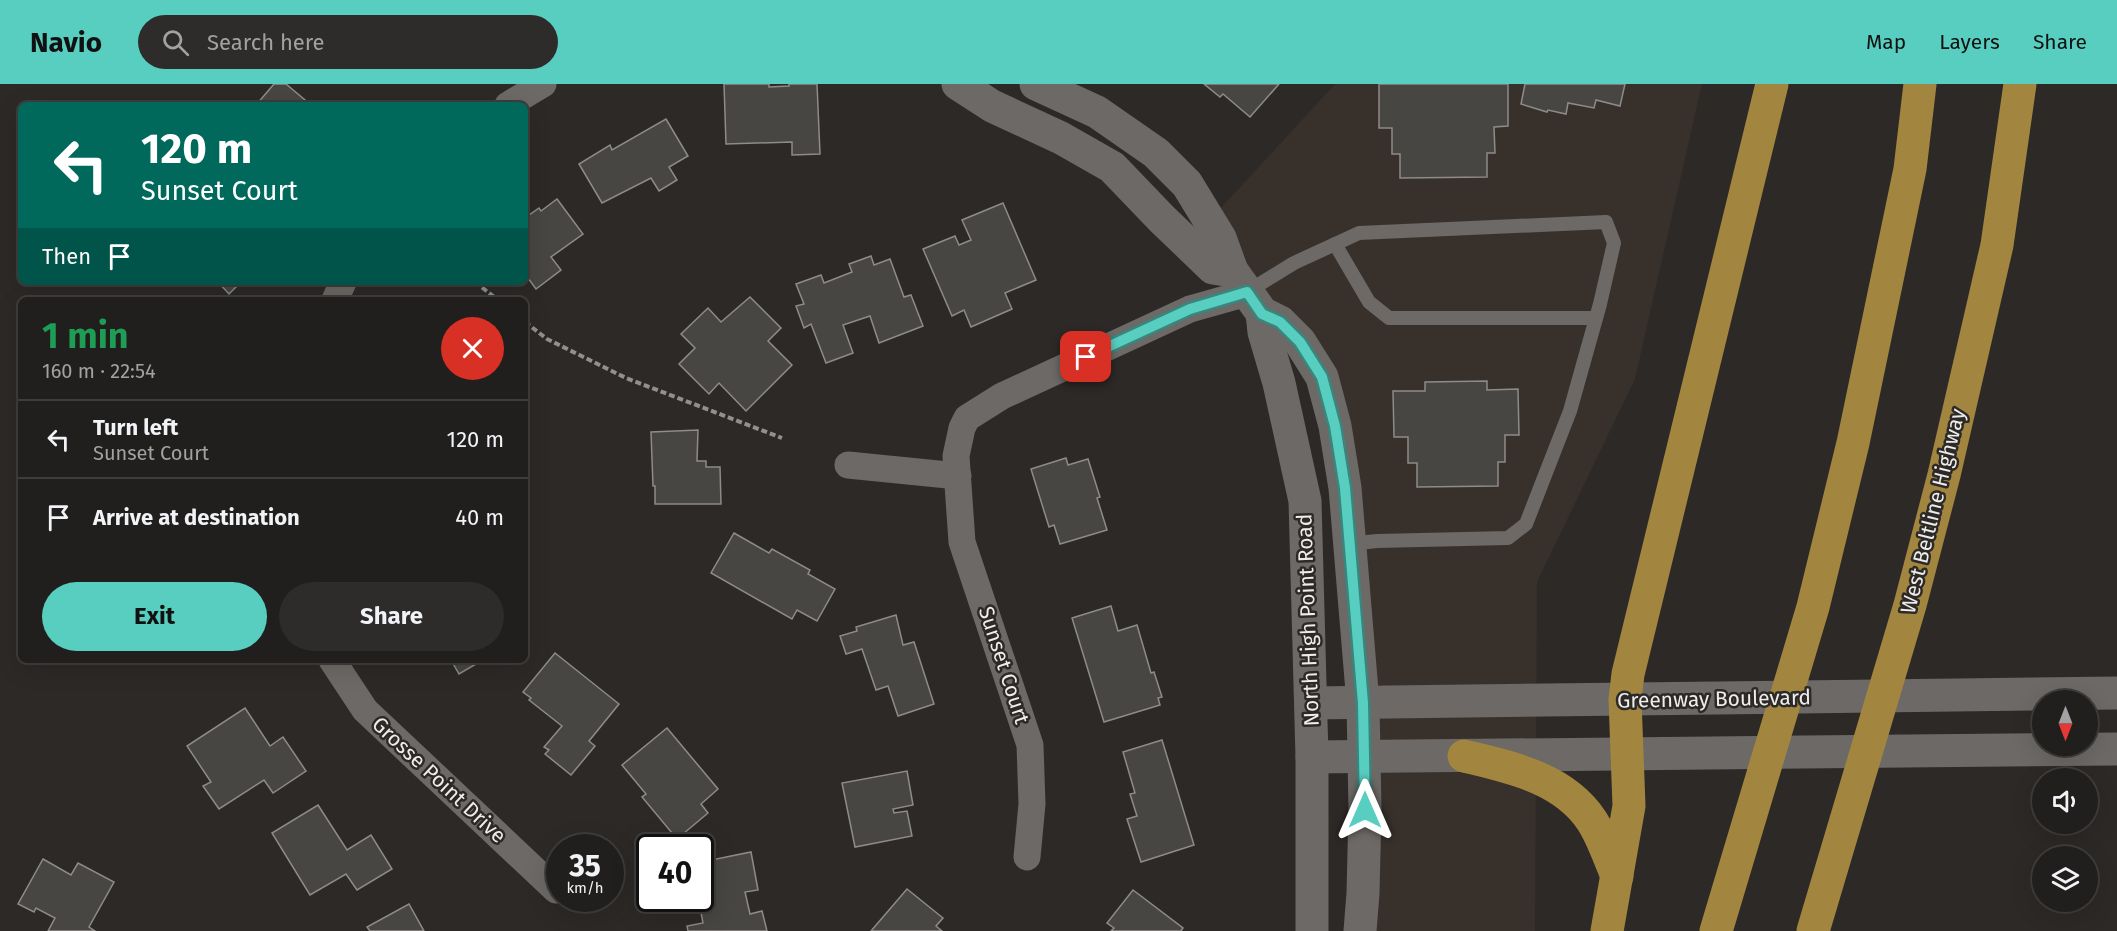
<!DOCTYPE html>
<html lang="en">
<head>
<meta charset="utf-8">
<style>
	:root { --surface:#211f1d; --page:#2d2c2a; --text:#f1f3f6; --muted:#a2a2a4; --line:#3e3d3b; --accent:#58cec0 }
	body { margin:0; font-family:"Fira Sans",sans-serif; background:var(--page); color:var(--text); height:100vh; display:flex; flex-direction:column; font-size:22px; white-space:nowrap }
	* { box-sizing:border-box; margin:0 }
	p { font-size:20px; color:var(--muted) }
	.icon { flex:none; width:33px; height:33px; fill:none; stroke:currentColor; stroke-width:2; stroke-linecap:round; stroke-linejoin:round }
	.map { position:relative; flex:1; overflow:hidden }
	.details { position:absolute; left:18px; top:213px; width:510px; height:366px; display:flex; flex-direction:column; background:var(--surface); border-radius:9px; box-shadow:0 6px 24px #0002,0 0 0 2px var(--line) }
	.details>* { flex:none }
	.guide { position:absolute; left:18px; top:18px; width:510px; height:183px; border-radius:9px; box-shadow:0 6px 24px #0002,0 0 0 2px var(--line); background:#00695c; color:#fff; overflow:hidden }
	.needle { width:39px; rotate:180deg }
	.fabs { position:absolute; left:2032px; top:606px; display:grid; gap:12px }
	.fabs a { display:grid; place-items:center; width:66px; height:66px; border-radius:50%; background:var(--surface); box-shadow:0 6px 24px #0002,0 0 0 2px var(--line); font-size:30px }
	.speed { position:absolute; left:546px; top:750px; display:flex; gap:12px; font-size:30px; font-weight:700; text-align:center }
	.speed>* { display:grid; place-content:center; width:78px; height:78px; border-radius:50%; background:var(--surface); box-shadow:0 6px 24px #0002,0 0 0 2px var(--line); line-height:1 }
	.speed small { font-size:15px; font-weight:400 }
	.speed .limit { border:3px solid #111; border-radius:9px; background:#fff; color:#111 }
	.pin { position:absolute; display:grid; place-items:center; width:51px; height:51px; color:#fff; margin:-26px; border-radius:12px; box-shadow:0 3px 9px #0006 }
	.me { position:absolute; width:66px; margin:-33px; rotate:0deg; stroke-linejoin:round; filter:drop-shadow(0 0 4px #0008) }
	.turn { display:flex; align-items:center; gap:21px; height:126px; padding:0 24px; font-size:27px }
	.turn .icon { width:78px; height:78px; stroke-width:2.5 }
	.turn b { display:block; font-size:42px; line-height:51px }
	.then { display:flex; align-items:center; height:57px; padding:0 24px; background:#0003; gap:12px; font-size:22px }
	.round { display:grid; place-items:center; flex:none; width:63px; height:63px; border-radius:32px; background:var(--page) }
	.head { display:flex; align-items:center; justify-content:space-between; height:102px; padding:0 24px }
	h1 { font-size:36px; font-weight:700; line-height:45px; color:#1e9e55 }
	.primary-button { display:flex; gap:12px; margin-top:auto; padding:12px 24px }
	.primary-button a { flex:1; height:69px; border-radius:36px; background:var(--accent); color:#111; font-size:24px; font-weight:700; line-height:69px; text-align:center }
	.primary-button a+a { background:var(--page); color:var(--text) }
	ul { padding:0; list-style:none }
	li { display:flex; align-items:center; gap:18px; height:78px; padding:0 24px; border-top:2px solid var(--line) }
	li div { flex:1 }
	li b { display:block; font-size:22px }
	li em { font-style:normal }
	header { display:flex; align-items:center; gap:36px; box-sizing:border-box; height:84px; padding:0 30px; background:var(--accent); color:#111 }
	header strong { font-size:28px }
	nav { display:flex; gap:33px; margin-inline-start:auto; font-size:21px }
	.search { width:420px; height:54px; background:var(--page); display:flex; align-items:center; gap:15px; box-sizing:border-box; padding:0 21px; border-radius:33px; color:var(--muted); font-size:22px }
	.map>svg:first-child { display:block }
	.built { fill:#38312b }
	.building { fill:#484643; stroke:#8e8b88; stroke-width:1.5 }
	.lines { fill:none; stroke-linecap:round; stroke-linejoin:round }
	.path { stroke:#92908e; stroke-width:4; stroke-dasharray:6 3; stroke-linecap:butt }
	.lane { stroke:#6c6966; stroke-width:14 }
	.street { stroke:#6c6966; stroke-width:27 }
	.secondary { stroke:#6c6966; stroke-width:33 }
	.highway { stroke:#a2853e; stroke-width:33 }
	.route-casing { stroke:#39867d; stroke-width:15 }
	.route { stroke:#58cec0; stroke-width:10 }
	.labels { text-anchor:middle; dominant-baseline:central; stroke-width:5; stroke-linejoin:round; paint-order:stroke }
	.street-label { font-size:21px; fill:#eeedeb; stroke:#2c2927 }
</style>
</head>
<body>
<header>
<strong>Navio</strong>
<div class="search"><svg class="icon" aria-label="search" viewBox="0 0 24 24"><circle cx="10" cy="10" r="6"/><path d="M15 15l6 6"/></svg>Search here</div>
<nav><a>Map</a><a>Layers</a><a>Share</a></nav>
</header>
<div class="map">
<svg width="2117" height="847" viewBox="0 0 2117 847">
	<rect width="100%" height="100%" fill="#2c2927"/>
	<polygon class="built" points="1335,0 1702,0 1635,295 1537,498 1535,847 1360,847 1335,342 1209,137"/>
	<g class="building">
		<polygon points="274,0 286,0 311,21 256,21"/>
		<polygon points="724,0 769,0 769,3 789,2 789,0 817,0 820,70 792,71 792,58 726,60"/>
		<polygon points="1204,0 1279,0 1250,33 1223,10 1220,13"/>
		<polygon points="1379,0 1508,0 1508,42 1494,43 1495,69 1487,69 1487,93 1400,94 1400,70 1392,70 1392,44 1379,44"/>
		<polygon points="1525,0 1625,0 1620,22 1596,16 1594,24 1568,19 1566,30 1548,26 1547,28 1521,20"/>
		<polygon points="666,35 688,72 669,83 677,96 659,107 651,94 602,119 579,80 610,61 612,66"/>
		<polygon points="557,115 583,150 551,173 561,186 536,205 525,190 525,134 539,124 541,127"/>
		<polygon points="1003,119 1036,196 1005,209 1012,225 971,243 964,226 952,232 923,165 955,152 959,161 971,156 962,136"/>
		<polygon points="871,172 874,181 890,175 904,213 911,211 923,242 879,259 870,232 843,241 853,269 826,279 811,240 804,244 796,222 804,220 796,200 821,191 824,199 852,188 849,180"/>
		<polygon points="218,198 241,198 229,210"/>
		<polygon points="750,213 781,244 768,257 792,281 746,327 719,299 709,310 679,280 695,264 681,250 708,224 721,238"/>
		<polygon points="1487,297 1487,306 1518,305 1519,351 1505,351 1505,378 1498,378 1498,402 1417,403 1417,379 1408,379 1408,353 1394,353 1393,307 1425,307 1425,298"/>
		<polygon points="698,346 697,377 706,377 706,383 720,383 721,420 655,420 655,402 653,402 651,348"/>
		<polygon points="1066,374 1068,381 1088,375 1100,413 1097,414 1107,446 1060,460 1054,441 1049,443 1031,385"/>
		<polygon points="734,449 769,469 772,465 810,486 808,490 835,505 817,537 797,526 792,535 711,489"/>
		<polygon points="1111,522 1118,547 1137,541 1151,589 1154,588 1162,613 1158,614 1160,621 1104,638 1072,534"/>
		<polygon points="896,531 903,561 914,558 934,620 898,632 888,602 876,606 862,565 846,570 840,552 857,547 856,543"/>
		<polygon points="555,569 619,620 589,657 595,662 571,691 545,670 549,666 544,663 562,642 529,616 531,614 523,608"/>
		<polygon points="451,576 483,576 459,590"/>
		<polygon points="245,624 270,662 283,653 306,687 273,709 264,696 219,725 203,702 211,698 187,662"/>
		<polygon points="667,644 718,705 701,720 708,729 677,755 642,713 646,710 622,681"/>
		<polygon points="1162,656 1194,761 1141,778 1127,735 1137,732 1130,710 1135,709 1123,668"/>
		<polygon points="907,687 913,721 893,725 894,729 907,727 912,752 855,763 842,699"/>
		<polygon points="318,721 347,766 371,751 392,785 357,806 346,790 310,811 272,749"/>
		<polygon points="751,768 758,806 745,808 750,830 762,827 767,847 688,847 687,842 703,839 699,818 676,822 674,814 700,814 700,775 702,778"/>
		<polygon points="43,775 71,791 78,779 114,798 89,843 95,847 48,847 55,834 36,824 34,828 18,820"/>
		<polygon points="907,805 943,834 936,842 942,847 871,847"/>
		<polygon points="1133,806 1183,844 1181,847 1111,847 1114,844 1107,839"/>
		<polygon points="409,820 424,847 370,847 367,843"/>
	</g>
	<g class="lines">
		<g class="path">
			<polyline points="475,198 498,216"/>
			<polyline points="525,238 547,255 626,294 782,354"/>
		</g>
		<g class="lane">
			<polyline points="1335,160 1369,218 1389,234 1596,234"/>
			<polyline points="1247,208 1294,179 1359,149 1606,138 1614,159 1600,220 1570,327 1526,440 1508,454 1377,457 1349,460"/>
		</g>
		<g class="street">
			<polyline points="508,21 543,0"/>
			<polyline points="335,216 343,198"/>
			<polyline points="848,381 958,392"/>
			<polyline points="332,576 365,626 556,806"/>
			<polyline points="1027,773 1032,720 1030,661 962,458 956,372 962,344 967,334 1002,312 1190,225 1247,209"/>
		</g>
		<g class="secondary">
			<polyline points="958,0 992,22 1061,54 1112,83 1162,135 1213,184 1232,187"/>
			<polyline points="1036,0 1097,28 1156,69 1187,100 1220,154 1232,187 1262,229 1280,238 1300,258 1322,293 1335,342 1345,404 1363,619 1365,726 1363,809 1360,847"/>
			<polyline points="1262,229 1264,248 1279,299 1305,417 1312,673 1312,847"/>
			<polyline points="1311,619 2117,609"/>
			<polyline points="1312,673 2117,665"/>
		</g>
		<g class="highway">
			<path d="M1464 672C1510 683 1564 694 1592 737 1603 754 1609 774 1617 792"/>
			<polyline points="1607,847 1629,722 1625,616 1628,590 1772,0"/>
			<polyline points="1716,847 1813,523 1853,359 1910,85 1920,0"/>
			<polyline points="1813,847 1910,521 1944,391 1997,161 2020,0"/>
		</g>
	</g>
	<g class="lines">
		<g class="route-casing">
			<polyline id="route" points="1086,273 1190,225 1247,208 1262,230 1280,238 1300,258 1322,293 1335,342 1345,404 1363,619 1365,726"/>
		</g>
		<use href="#route" class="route"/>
	</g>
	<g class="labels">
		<g class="street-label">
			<text transform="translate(1933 427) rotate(-76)">West Beltline Highway</text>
			<text transform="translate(1308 536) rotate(-92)">North High Point Road</text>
			<text transform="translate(1004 581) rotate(72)">Sunset Court</text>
			<text transform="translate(1714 615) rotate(-1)">Greenway Boulevard</text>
			<text transform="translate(439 696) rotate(43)">Grosse Point Drive</text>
		</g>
	</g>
</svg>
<div class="fabs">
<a><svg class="needle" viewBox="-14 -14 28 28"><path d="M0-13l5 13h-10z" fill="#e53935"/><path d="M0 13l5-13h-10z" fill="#a2a2a4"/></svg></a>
<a><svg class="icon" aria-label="sound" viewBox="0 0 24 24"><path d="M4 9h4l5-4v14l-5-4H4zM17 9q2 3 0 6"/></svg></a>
<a><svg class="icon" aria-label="layers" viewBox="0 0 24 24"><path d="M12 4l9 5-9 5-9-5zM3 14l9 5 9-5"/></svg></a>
</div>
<div class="speed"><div>35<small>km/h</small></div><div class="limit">40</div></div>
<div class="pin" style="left:1086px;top:273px;background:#d93025"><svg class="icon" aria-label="arrive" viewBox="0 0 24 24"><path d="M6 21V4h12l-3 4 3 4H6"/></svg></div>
<svg class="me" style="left:1365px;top:726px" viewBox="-20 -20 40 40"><path d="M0-17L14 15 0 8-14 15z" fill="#58cec0" stroke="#fff" stroke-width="4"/></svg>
<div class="guide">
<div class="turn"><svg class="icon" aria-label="left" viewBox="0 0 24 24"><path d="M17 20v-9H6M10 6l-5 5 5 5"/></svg><div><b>120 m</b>Sunset Court</div></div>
<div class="then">Then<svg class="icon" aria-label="arrive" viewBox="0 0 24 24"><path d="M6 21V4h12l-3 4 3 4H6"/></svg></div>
</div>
<section class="details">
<div class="head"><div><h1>1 min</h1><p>160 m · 22:54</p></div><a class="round" style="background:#d93025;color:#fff"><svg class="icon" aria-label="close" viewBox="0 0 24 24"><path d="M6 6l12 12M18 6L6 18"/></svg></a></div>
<ul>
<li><svg class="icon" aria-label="left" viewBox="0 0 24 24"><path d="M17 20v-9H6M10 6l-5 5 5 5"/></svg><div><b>Turn left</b><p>Sunset Court</p></div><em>120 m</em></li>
<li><svg class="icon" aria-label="arrive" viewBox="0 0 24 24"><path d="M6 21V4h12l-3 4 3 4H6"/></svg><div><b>Arrive at destination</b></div><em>40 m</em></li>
</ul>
<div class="primary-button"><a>Exit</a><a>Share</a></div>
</section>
</div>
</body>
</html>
